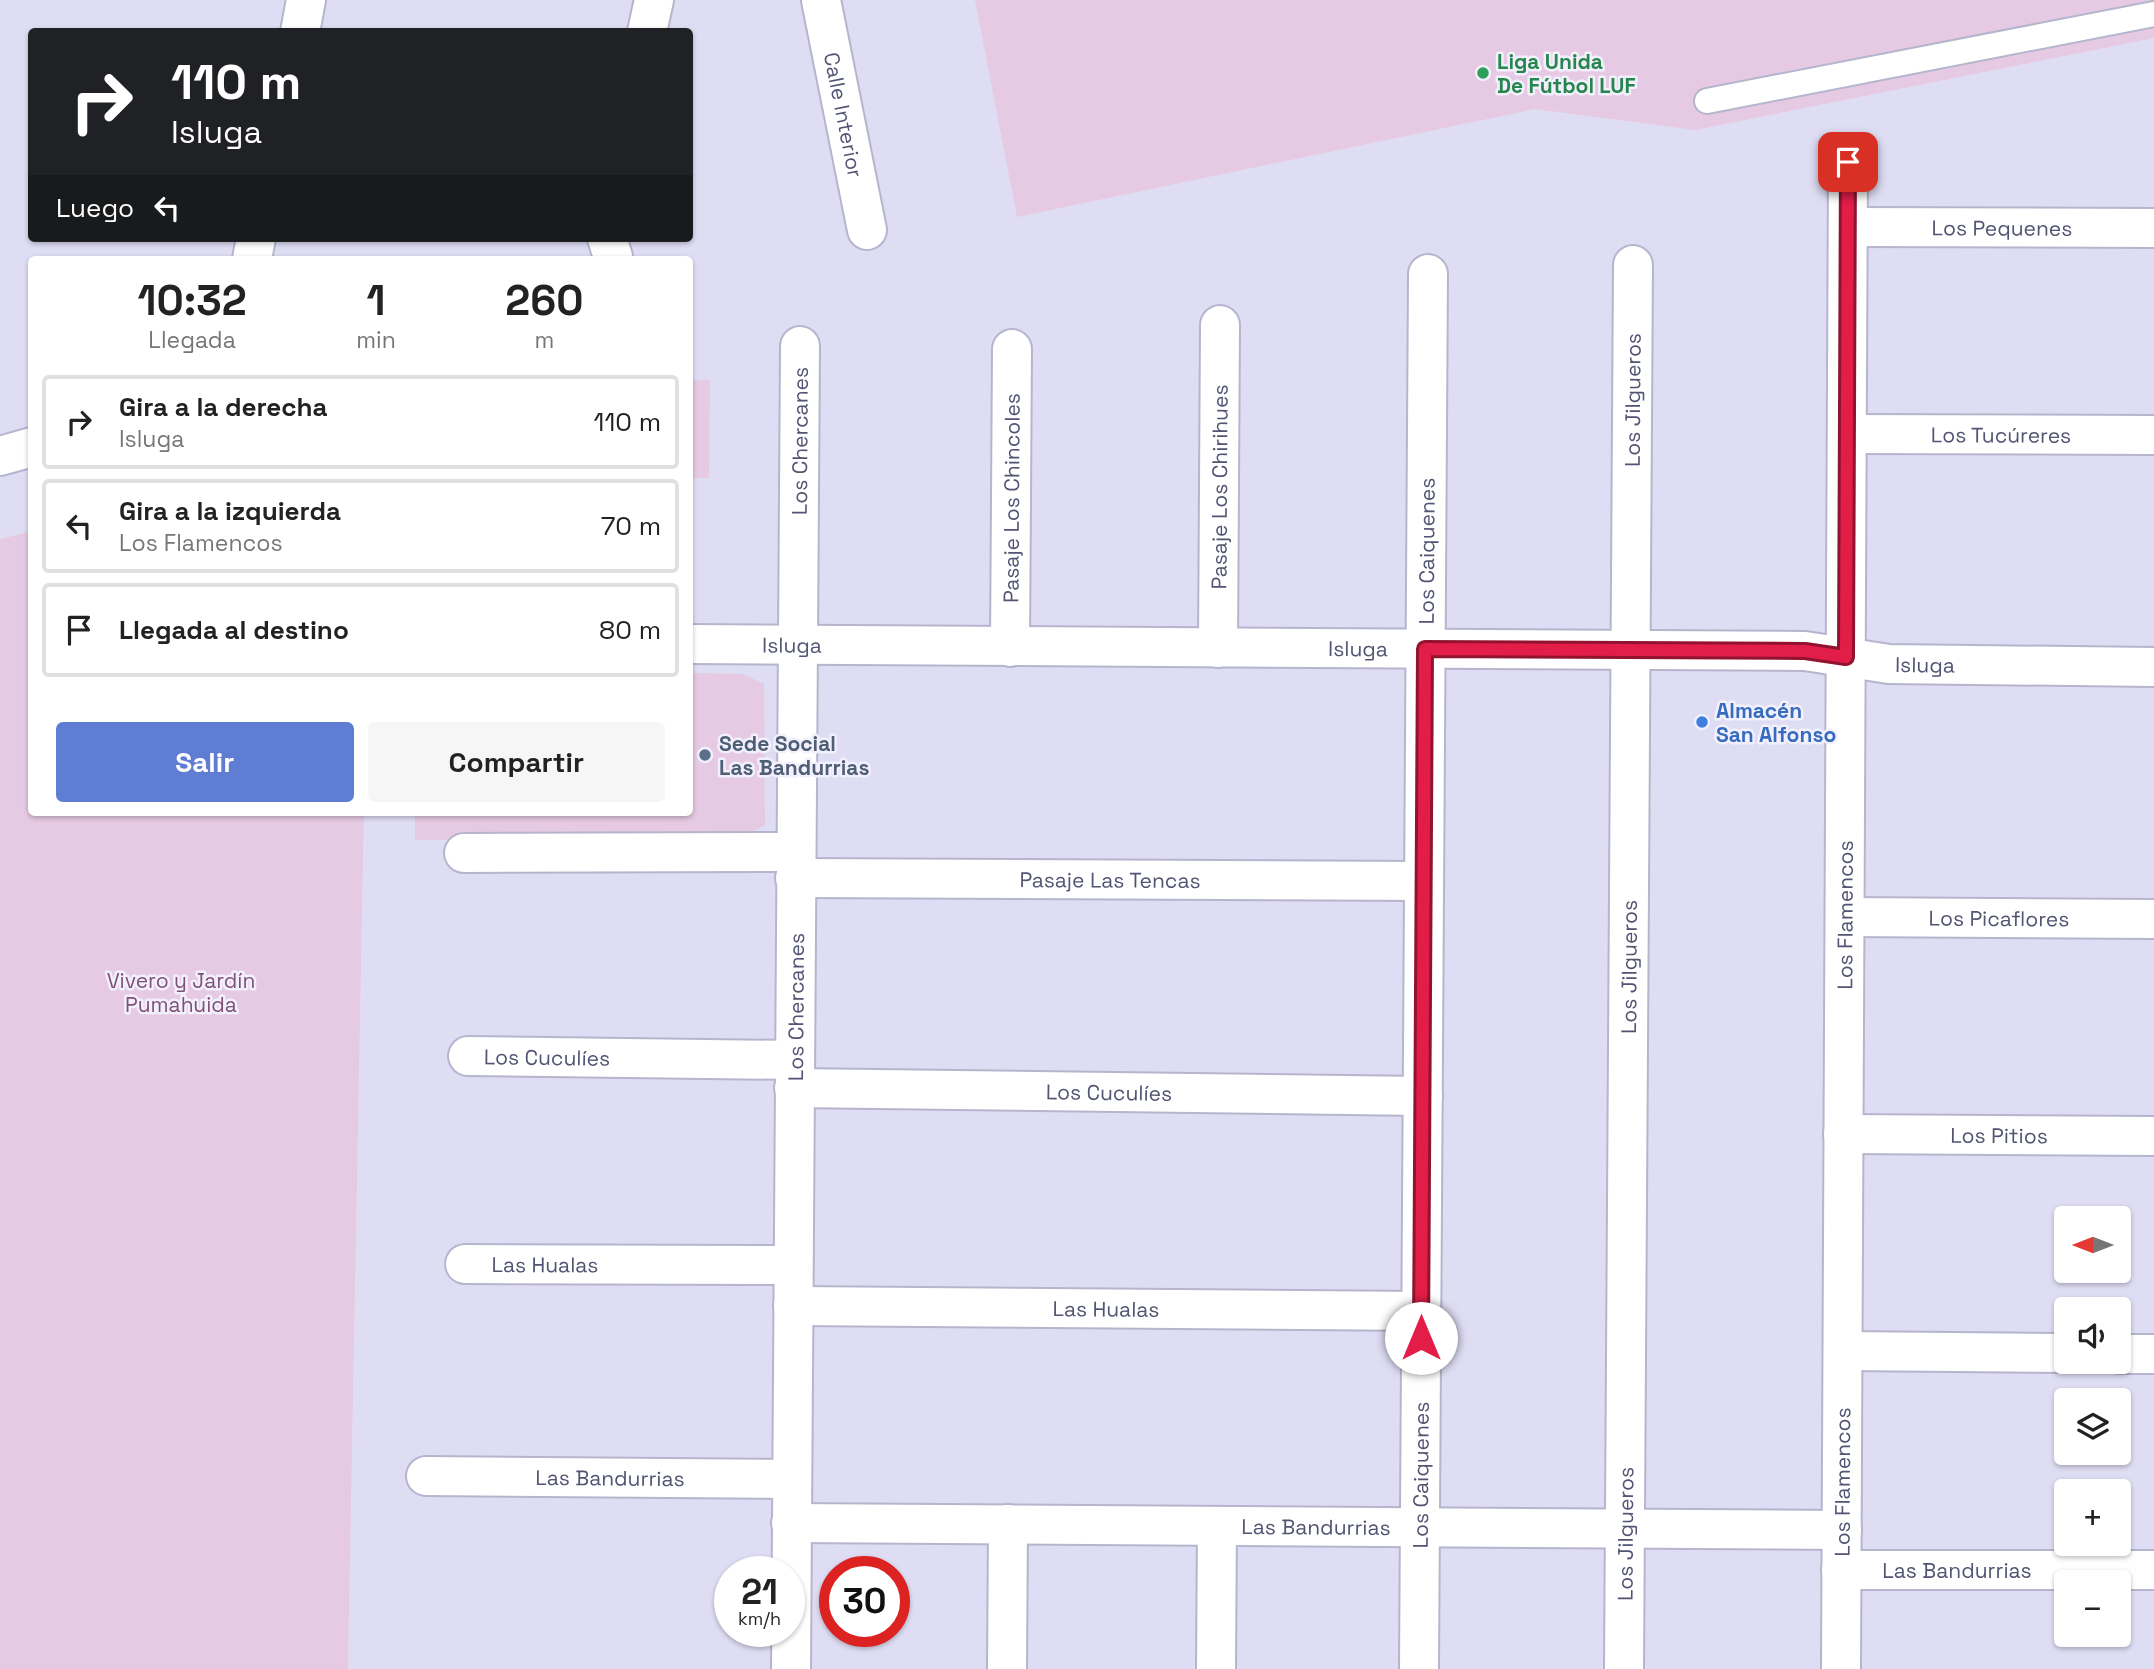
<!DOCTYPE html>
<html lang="es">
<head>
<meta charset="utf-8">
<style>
	:root { --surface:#fff; --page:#f6f6f6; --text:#222; --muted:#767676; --line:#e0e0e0; --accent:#607dd4 }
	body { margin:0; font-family:"Space Grotesk",sans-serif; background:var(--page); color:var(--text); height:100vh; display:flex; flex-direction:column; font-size:26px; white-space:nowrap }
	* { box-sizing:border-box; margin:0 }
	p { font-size:23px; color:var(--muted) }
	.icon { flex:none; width:38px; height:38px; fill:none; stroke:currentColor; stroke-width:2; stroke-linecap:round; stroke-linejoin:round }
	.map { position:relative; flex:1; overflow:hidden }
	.side { position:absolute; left:28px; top:256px; width:665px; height:560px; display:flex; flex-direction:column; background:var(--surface); border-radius:7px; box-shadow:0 2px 5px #0004 }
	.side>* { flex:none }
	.guide { position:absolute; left:28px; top:28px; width:665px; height:214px; border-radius:7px; box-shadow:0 2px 5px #0004; background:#202124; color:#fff; overflow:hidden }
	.needle { width:46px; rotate:270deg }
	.controls { position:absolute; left:2054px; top:1206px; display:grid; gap:14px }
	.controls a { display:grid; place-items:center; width:77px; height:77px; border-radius:7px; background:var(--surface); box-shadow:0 2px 5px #0004; font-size:35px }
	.speed { position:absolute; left:714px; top:1556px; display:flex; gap:14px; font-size:35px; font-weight:700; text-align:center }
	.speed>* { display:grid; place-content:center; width:91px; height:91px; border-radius:50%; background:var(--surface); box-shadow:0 2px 5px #0004; line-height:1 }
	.speed small { font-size:18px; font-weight:400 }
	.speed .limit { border:10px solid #d22; background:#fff; color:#111 }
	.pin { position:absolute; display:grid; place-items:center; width:60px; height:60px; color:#fff; margin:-30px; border-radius:14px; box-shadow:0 4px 10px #0006 }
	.me { position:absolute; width:77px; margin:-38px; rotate:0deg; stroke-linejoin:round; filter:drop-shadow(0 0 5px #0008) }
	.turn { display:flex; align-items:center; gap:24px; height:147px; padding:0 28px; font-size:32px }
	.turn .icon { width:91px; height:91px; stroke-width:2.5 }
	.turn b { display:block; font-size:49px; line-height:60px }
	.then { display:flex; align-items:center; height:66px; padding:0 28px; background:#0003; gap:14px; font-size:26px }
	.eta { display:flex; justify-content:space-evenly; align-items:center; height:119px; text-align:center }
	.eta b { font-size:42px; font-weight:700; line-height:49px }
	.primary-button { display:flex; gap:14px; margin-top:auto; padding:14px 28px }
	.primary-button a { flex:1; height:80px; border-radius:7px; background:var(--accent); color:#fff; font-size:28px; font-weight:700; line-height:80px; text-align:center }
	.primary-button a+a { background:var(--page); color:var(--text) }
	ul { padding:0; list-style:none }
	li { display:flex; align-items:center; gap:21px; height:94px; margin:0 14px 10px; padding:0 14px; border:4px solid var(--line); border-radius:7px }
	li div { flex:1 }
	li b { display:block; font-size:26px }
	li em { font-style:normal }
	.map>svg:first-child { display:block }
	.residential { fill:#dfddf3; fill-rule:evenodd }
	.green { fill:#e6cae3 }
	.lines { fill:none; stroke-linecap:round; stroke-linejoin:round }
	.service-casing { stroke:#b5b5cd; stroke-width:28 }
	.minor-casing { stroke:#b5b5cd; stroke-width:42 }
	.service { stroke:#fff; stroke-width:24 }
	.minor { stroke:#fff; stroke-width:38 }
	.route-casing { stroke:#92132f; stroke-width:18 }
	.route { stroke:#e11d48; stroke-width:12 }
	.leisure-dot { fill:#2e9e5b; stroke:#f2f0fd; stroke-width:2.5 }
	.shop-dot { fill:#3f7fe0; stroke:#f2f0fd; stroke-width:2.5 }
	.service-dot { fill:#5c6f8a; stroke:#f2f0fd; stroke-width:2.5 }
	.labels { text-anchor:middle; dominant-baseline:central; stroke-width:5; stroke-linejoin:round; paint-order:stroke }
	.leisure-label { font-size:21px; font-weight:bold; fill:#27864d; stroke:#f2f0fd; text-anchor:start }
	.street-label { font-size:21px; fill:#515472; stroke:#f2f0fd }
	.shop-label { font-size:21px; font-weight:bold; fill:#366cbe; stroke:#f2f0fd; text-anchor:start }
	.service-label { font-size:21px; font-weight:bold; fill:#4e5e75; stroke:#f2f0fd; text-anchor:start }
	.park-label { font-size:21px; fill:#815076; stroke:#f2f0fd }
</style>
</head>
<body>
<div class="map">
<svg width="2154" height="1669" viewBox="0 0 2154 1669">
	<rect width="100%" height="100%" fill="#eceafa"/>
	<path class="residential" d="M0 0H2154V1669H348L364 812H690V259H32L31 531 0 539ZM32 32H690V238H32ZM2067 1218H2119V1270H2067ZM2067 1309H2119V1362H2067ZM2067 1400H2119V1452H2067ZM2067 1491H2119V1544H2067ZM730 1572H789V1631H730ZM835 1572H894V1631H835ZM2067 1582H2119V1634H2067Z"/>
	<g class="green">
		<polygon points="975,0 2154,0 2154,38 1695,130 1535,109 1017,217"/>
		<polygon points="690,380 710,380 709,478 690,478"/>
		<polygon points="31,531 32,812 364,812 348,1669 0,1669 0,539"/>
		<polygon points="690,673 743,674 764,684 765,825 738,840 415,840 415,812 690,812"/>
	</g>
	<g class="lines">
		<g class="service-casing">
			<polyline id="service" points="1707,101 2154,14"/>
		</g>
		<g class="minor-casing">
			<g id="minor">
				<path id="s1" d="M821 0 867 230"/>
				<polyline points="300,32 306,0"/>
				<polyline points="647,32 654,0"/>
				<path id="s2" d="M1848 227 2154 228"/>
				<polyline points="607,238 613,257"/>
				<polyline points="252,259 256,238"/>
				<path id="s3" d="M1847 434 2154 435"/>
				<polyline points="0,456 32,447"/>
				<path id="s4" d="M690 644 1805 651 1889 664 2154 667"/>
				<path id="s5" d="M1010 647 1012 349"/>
				<path id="s6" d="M1218 648 1220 325"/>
				<polyline points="464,853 795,852"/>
				<path id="s7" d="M795 878 1424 881"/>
				<path id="s8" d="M1845 917 2154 919"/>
				<path id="s9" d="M468 1056 794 1060"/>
				<path id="s10" d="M794 1088 1423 1096"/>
				<path id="s11" d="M1843 1134 2154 1136"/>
				<path id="s12" d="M465 1264 793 1265"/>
				<path id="s13" d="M793 1306 1421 1311"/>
				<polyline points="1843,1351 2067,1353"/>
				<polyline points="2119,1354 2154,1354"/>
				<path id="s14" d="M426 1476 792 1479"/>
				<path id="s15" d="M791 1523 1842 1530"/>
				<path id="s16" d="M1841 1570H2154"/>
				<path id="s17" d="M791 1669 800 346"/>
				<polyline points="1007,1669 1008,1524"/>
				<polyline points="1216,1669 1217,1526"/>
				<path id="s18" d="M1419 1669 1428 274"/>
				<path id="s19" d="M1624 1669 1633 265"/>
				<path id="s20" d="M1841 1669 1848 162"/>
			</g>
		</g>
		<use href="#service" class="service"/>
		<use href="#minor" class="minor"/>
	</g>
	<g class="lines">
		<g class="route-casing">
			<polyline id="route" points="1421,1338 1425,649 1805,651 1846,657 1848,162"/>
		</g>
		<use href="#route" class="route"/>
	</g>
	<circle class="leisure-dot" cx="1483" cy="73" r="7"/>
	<circle class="shop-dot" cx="1702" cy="722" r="7"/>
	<circle class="service-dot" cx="705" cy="755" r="7"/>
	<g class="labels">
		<g class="leisure-label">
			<text x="1497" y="61">Liga Unida<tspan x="1497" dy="24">De Fútbol LUF</tspan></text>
		</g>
		<g class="street-label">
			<text stroke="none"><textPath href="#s1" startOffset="117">Calle Interior</textPath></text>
			<text stroke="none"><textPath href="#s2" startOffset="154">Los Pequenes</textPath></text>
			<text stroke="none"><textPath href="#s19" startOffset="1269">Los Jilgueros</textPath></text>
			<text stroke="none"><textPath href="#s3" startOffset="154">Los Tucúreres</textPath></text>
			<text stroke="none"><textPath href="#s17" startOffset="1228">Los Chercanes</textPath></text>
			<text stroke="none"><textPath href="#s6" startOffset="161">Pasaje Los Chirihues</textPath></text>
			<text stroke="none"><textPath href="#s5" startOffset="149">Pasaje Los Chincoles</textPath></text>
			<text stroke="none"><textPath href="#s18" startOffset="1118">Los Caiquenes</textPath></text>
			<text stroke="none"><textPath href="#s4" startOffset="102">Isluga</textPath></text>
			<text stroke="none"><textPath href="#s4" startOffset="668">Isluga</textPath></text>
			<text stroke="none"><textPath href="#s4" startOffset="1236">Isluga</textPath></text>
			<text stroke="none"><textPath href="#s7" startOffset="315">Pasaje Las Tencas</textPath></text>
			<text stroke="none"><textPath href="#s20" startOffset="754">Los Flamencos</textPath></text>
			<text stroke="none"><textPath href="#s8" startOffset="154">Los Picaflores</textPath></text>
			<text stroke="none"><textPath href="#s19" startOffset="702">Los Jilgueros</textPath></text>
			<text stroke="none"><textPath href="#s17" startOffset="662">Los Chercanes</textPath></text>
			<text stroke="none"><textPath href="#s9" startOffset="79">Los Cuculíes</textPath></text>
			<text stroke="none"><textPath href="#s10" startOffset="315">Los Cuculíes</textPath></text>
			<text stroke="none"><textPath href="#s11" startOffset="156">Los Pitios</textPath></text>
			<text stroke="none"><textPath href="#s12" startOffset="80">Las Hualas</textPath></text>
			<text stroke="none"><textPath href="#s13" startOffset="313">Las Hualas</textPath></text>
			<text stroke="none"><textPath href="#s18" startOffset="194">Los Caiquenes</textPath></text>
			<text stroke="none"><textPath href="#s14" startOffset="184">Las Bandurrias</textPath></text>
			<text stroke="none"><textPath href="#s20" startOffset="187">Los Flamencos</textPath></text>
			<text stroke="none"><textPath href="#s15" startOffset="525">Las Bandurrias</textPath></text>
			<text stroke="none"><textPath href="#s19" startOffset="135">Los Jilgueros</textPath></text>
			<text stroke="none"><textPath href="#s16" startOffset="116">Las Bandurrias</textPath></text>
		</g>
		<g class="shop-label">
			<text x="1716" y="710">Almacén<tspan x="1716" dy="24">San Alfonso</tspan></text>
		</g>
		<g class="service-label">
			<text x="719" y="743">Sede Social<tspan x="719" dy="24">Las Bandurrias</tspan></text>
		</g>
		<g class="park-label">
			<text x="181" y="980">Vivero y Jardín<tspan x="181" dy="24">Pumahuida</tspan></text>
		</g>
	</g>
</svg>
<div class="controls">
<a><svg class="needle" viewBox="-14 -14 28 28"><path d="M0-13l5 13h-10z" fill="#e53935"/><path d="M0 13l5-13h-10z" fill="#767676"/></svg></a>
<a><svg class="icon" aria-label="sound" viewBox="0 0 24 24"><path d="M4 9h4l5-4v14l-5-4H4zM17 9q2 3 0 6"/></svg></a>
<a><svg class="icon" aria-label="layers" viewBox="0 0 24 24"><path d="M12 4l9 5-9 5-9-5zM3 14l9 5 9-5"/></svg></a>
<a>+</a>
<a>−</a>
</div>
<div class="speed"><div>21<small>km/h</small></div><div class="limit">30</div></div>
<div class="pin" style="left:1848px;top:162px;background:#d93025"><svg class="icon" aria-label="arrive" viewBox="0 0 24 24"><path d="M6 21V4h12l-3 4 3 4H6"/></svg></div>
<svg class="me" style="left:1421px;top:1338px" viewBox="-20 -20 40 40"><circle r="19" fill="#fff"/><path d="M0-13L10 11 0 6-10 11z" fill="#e11d48"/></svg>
<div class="guide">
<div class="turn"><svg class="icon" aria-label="right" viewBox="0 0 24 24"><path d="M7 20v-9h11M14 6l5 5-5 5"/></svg><div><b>110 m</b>Isluga</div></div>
<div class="then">Luego<svg class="icon" aria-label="left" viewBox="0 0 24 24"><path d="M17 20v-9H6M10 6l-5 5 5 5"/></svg></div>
</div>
<section class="side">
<div class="eta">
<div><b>10:32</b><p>Llegada</p></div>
<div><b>1</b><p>min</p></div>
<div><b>260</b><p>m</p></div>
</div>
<ul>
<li><svg class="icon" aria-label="right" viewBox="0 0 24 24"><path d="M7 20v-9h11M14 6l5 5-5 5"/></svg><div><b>Gira a la derecha</b><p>Isluga</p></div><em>110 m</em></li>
<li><svg class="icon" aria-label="left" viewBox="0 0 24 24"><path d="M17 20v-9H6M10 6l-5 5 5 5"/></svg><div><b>Gira a la izquierda</b><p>Los Flamencos</p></div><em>70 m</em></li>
<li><svg class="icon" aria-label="arrive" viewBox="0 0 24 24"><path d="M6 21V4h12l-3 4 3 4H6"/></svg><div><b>Llegada al destino</b></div><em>80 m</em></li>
</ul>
<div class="primary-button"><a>Salir</a><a>Compartir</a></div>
</section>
</div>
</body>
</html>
